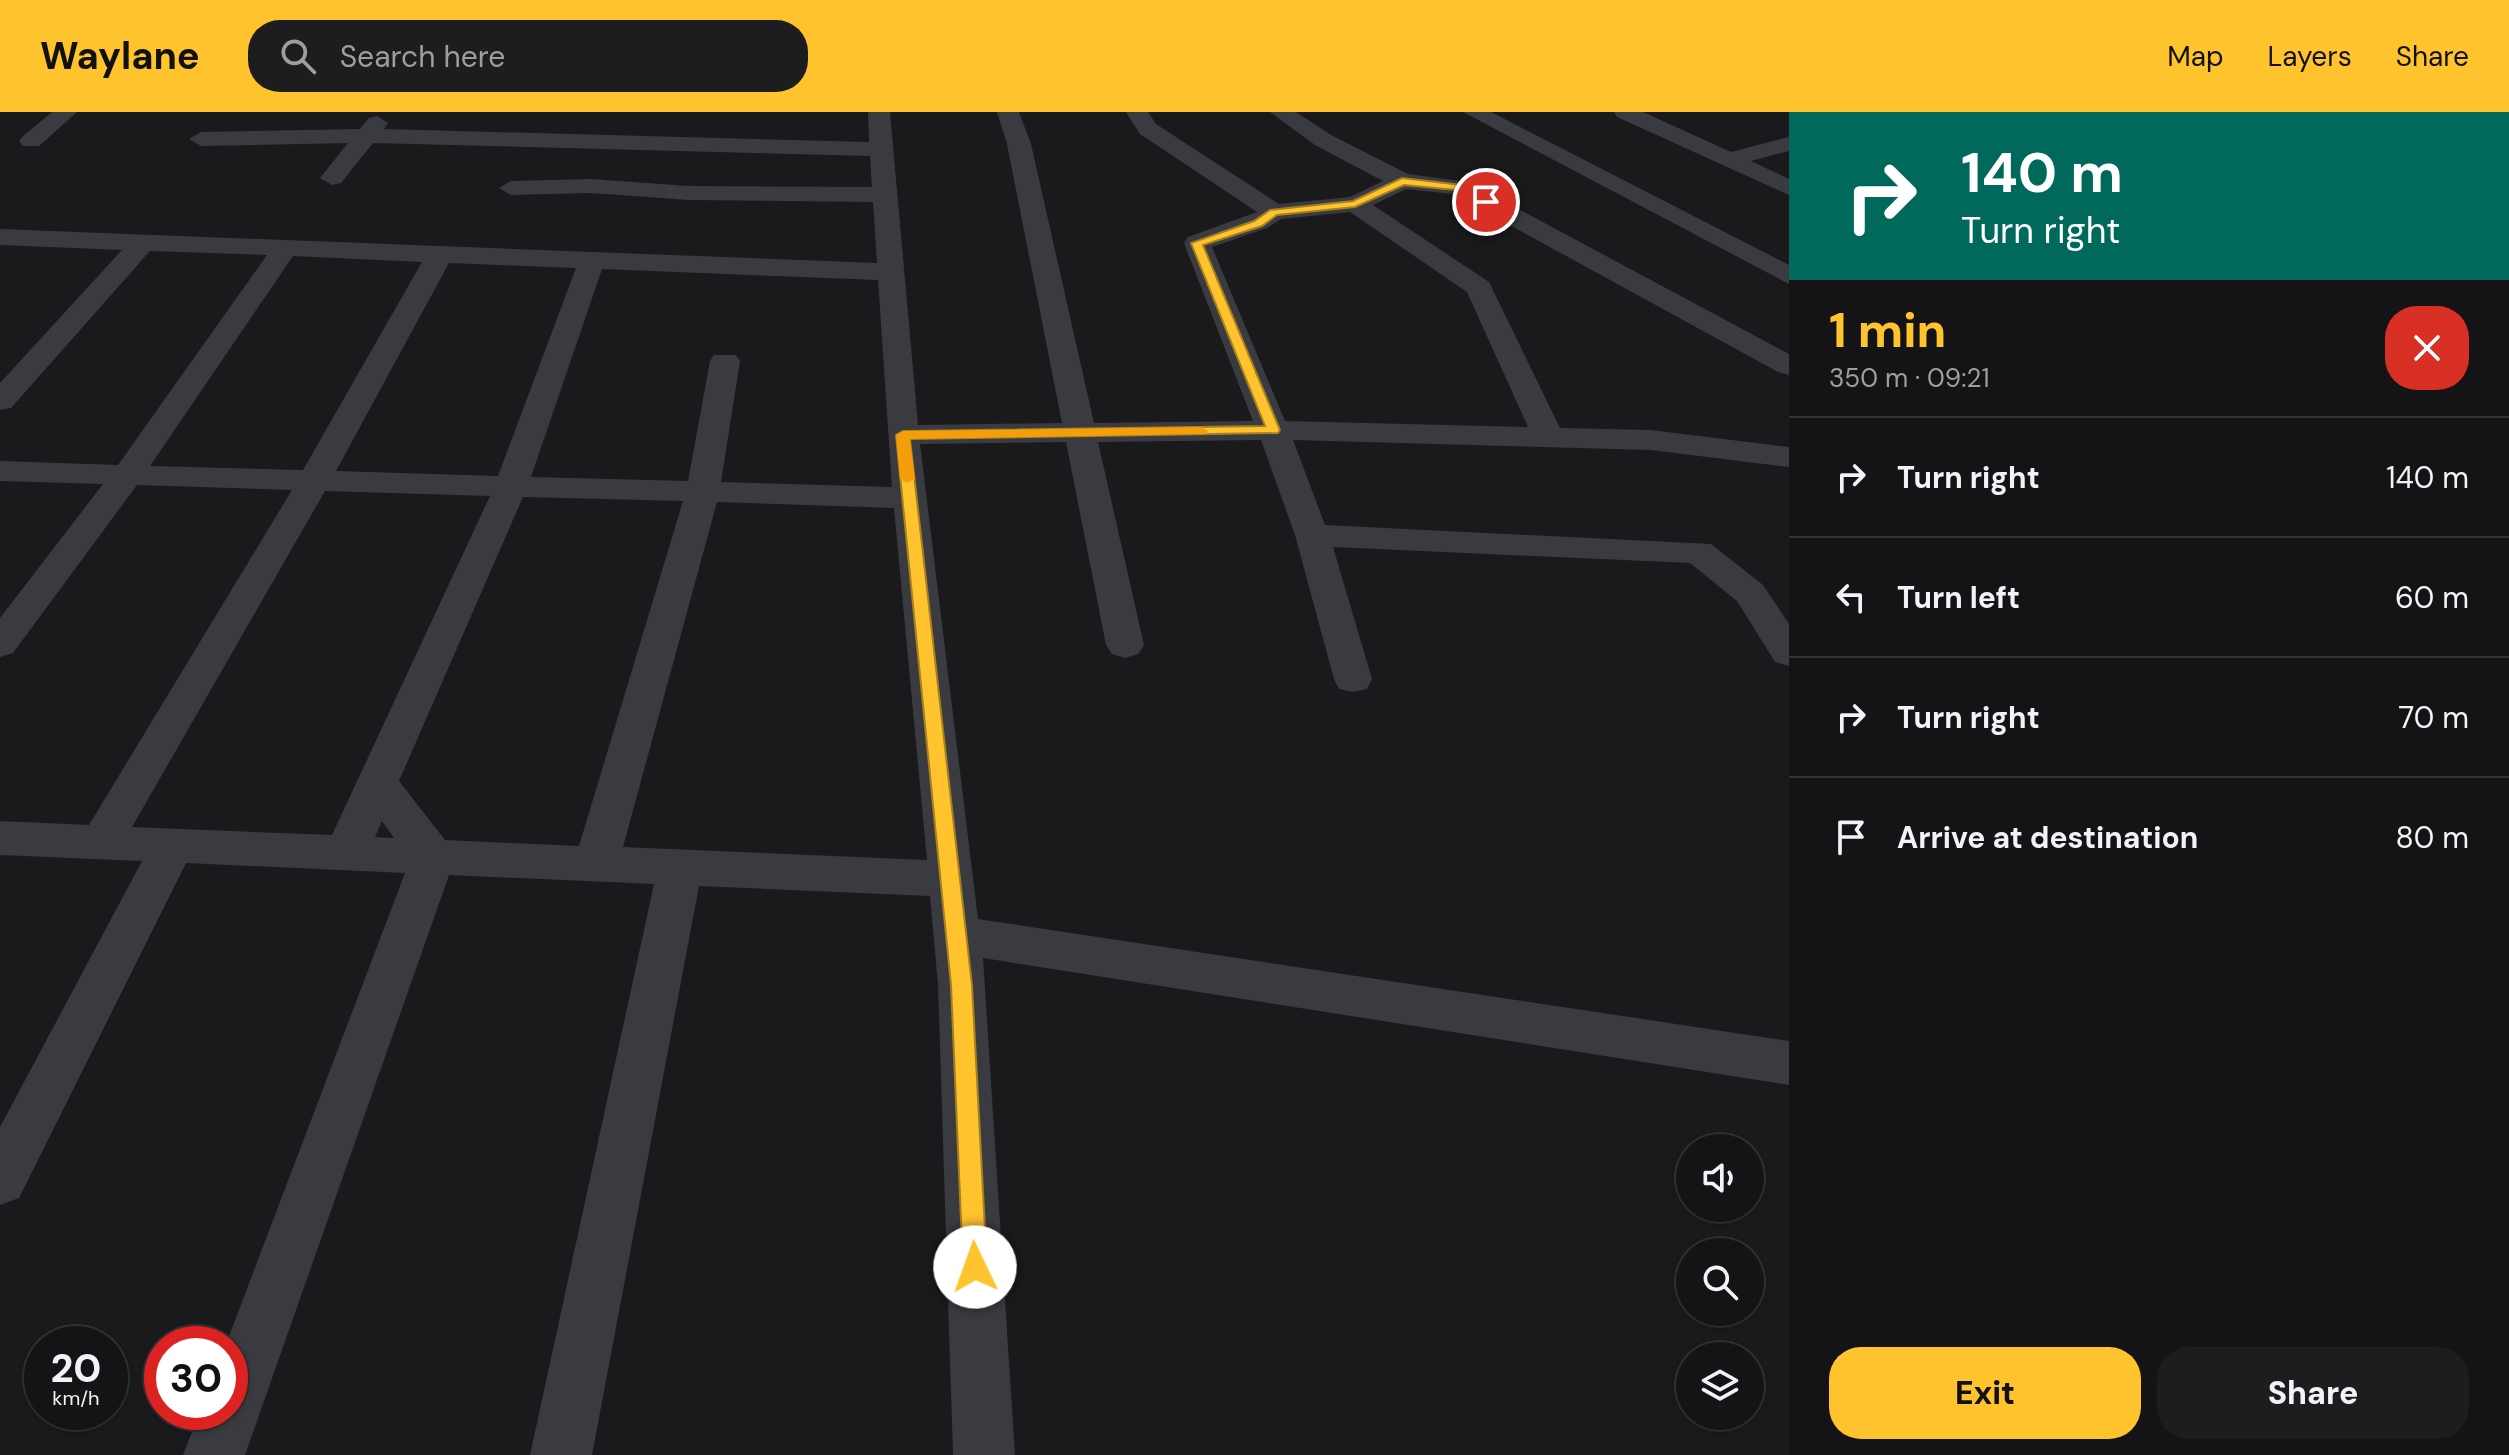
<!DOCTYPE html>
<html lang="en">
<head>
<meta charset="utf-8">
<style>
	:root { --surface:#141315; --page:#1d1c1e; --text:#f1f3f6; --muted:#9d9ea0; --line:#333234; --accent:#ffc32e }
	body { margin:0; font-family:"DM Sans",sans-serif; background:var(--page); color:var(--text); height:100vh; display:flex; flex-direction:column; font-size:30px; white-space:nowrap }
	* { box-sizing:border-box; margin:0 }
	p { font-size:26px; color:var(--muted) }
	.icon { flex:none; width:44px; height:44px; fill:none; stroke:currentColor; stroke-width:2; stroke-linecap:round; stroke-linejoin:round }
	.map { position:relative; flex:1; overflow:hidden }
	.details { display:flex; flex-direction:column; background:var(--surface); width:720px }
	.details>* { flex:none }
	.guide { background:#00695c; color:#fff; overflow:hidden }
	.controls { position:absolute; left:1676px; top:1022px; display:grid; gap:16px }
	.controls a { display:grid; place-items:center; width:88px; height:88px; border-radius:50%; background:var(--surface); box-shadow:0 2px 6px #0004,0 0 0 2px var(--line); font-size:40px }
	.speed { position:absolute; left:24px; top:1214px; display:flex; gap:16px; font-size:40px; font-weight:700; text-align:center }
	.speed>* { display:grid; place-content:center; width:104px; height:104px; border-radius:50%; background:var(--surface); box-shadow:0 2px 6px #0004,0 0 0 2px var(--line); line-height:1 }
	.speed small { font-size:20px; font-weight:400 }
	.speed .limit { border:12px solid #d22; background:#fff; color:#111 }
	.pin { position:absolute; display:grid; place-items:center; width:68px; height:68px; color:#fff; margin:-34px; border:4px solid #fff; border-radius:50%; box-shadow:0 2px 8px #0007 }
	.me { position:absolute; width:88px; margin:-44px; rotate:357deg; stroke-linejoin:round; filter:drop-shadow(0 0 6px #0008) }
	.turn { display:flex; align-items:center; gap:28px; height:168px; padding:0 40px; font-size:36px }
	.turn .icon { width:104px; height:104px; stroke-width:2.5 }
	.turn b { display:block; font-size:56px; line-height:68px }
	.round { display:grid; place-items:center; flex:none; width:84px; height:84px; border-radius:32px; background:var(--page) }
	.overview { display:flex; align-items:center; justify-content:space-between; height:136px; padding:0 40px }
	h1 { font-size:48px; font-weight:800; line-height:60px; color:var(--accent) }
	.action { display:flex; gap:16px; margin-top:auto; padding:16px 40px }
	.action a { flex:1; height:92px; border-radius:32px; background:var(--accent); color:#111; font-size:32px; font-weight:800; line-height:92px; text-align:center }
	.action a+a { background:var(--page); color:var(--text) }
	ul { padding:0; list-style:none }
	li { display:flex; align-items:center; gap:24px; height:120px; padding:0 40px; border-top:2px solid var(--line) }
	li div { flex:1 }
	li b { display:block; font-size:30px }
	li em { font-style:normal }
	header { display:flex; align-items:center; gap:48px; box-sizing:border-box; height:112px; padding:0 40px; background:var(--accent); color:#111 }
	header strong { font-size:38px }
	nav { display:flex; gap:44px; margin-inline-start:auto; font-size:28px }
	.search { width:560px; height:72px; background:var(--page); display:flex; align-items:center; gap:20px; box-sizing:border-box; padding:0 28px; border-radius:32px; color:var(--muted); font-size:30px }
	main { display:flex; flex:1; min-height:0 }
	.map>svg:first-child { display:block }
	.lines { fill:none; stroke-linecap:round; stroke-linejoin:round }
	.minor { fill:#3a3b41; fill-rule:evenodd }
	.route { fill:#ffc32e; stroke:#a67f1e; stroke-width:2 }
	.slow { fill:#f59e0b }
</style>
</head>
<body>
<header>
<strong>Waylane</strong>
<div class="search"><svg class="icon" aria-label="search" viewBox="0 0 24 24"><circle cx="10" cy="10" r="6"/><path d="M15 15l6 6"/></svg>Search here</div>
<nav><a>Map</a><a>Layers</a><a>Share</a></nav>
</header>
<main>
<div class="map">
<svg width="1789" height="1343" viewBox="0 0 1789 1343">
	<rect width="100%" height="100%" fill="#1a191c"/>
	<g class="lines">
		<g class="minor">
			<polygon points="52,0 77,0 39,34 23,34 19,29 23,24"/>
			<path d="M868 0H890L918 313 1062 311 1007 32 997 0H1019L1031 32 1094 311 1253 309 1184 131 1188 125 1257 100 1140 22 1126 0H1148L1156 12 1279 92 1350 85 1383 69 1315 33 1270 0H1296L1331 23 1408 62 1468 70 1789 242V263L1778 260 1453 82 1406 77 1373 93 1489 170 1560 316 1651 318 1789 335V355L1651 338 1293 328 1325 413 1711 432 1763 473 1789 512V554L1775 550 1737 489 1690 451 1333 435 1372 567 1367 577 1353 580 1339 577 1334 567 1295 423 1261 328 1098 330 1144 533 1138 542 1125 546 1112 542 1106 533 1066 330 920 332 978 807 1789 929V973L983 846 1015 1343H953L938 873 930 784 699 774 592 1343H530L654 772 449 763 245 1343H183L200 1300H230V1232H226L405 761 186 751 19 1086 0 1093V1015L142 749 0 743V709L89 713 292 378 137 373 13 541 0 545V506L103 372 0 369V349L118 353 267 143 150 139 11 296 0 298V271L122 138 0 133V117L877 151 873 90 689 88 591 81 511 83 499 76 511 69 591 67 689 74 872 75 870 44 373 31 341 71 332 73 320 66 348 31 201 34 189 27 201 20 360 17 369 6 377 4 388 11 384 17 869 30ZM1350 100 1467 180 1528 315 1285 309 1212 135 1267 116 1281 107ZM293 144 422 150 303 358 150 354ZM449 151 576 156 498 364 336 359ZM602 157 878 168 892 375 721 370 740 249 736 243H714L710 249 688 369 531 365ZM325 379 490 384 332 723 132 715ZM523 385 683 389 579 734 445 728 399 669ZM717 390 894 396 927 748 623 735ZM382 709 394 726 375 725Z"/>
			<polygon points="1463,0 1491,0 1789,153 1789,172"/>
			<polygon points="1614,0 1643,0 1731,40 1789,25 1789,39 1751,49 1789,67 1789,83 1617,5"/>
		</g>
	</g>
	<polygon class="route" points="1402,66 1462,73 1492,90 1482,92 1456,78 1404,73 1355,95 1277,103 1262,114 1203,133 1280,318 1278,321 910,327 972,873 987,1155 984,1163 975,1167 967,1163 963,1155 951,873 896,323 903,319 1265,314 1191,131 1254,109 1270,98 1353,89"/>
	<polygon class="slow" points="1201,315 1208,319 1206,322 910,327 915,367 907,371 900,367 896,323 903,319"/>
</svg>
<div class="controls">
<a><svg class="icon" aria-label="sound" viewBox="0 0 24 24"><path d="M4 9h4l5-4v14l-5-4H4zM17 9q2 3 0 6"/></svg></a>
<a><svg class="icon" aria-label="search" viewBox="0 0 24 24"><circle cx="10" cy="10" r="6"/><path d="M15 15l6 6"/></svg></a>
<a><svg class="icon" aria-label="layers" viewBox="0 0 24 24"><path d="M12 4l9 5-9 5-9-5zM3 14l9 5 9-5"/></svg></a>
</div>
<div class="speed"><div>20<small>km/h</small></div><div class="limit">30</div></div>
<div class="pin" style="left:1486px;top:90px;background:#d93025"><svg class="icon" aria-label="arrive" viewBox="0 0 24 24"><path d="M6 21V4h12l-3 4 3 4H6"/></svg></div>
<svg class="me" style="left:975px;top:1155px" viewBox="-20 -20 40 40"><circle r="19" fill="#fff"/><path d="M0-13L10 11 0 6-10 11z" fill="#ffc32e"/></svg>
</div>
<section class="details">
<div class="guide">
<div class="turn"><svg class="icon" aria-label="right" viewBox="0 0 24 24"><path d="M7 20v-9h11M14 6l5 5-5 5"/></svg><div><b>140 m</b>Turn right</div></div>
</div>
<div class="overview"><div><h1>1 min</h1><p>350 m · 09:21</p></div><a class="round" style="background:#d93025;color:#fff"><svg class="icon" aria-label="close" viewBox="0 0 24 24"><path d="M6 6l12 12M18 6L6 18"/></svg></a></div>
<ul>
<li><svg class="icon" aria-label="right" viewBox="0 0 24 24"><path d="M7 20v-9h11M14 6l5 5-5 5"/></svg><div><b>Turn right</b></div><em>140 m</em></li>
<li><svg class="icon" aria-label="left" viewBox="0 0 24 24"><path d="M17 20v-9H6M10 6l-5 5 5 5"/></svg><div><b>Turn left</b></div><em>60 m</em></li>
<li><svg class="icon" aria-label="right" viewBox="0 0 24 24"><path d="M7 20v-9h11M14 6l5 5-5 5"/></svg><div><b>Turn right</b></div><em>70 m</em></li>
<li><svg class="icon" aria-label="arrive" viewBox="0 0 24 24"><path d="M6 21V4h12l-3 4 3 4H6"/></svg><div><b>Arrive at destination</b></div><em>80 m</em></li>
</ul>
<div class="action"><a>Exit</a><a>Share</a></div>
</section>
</main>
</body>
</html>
